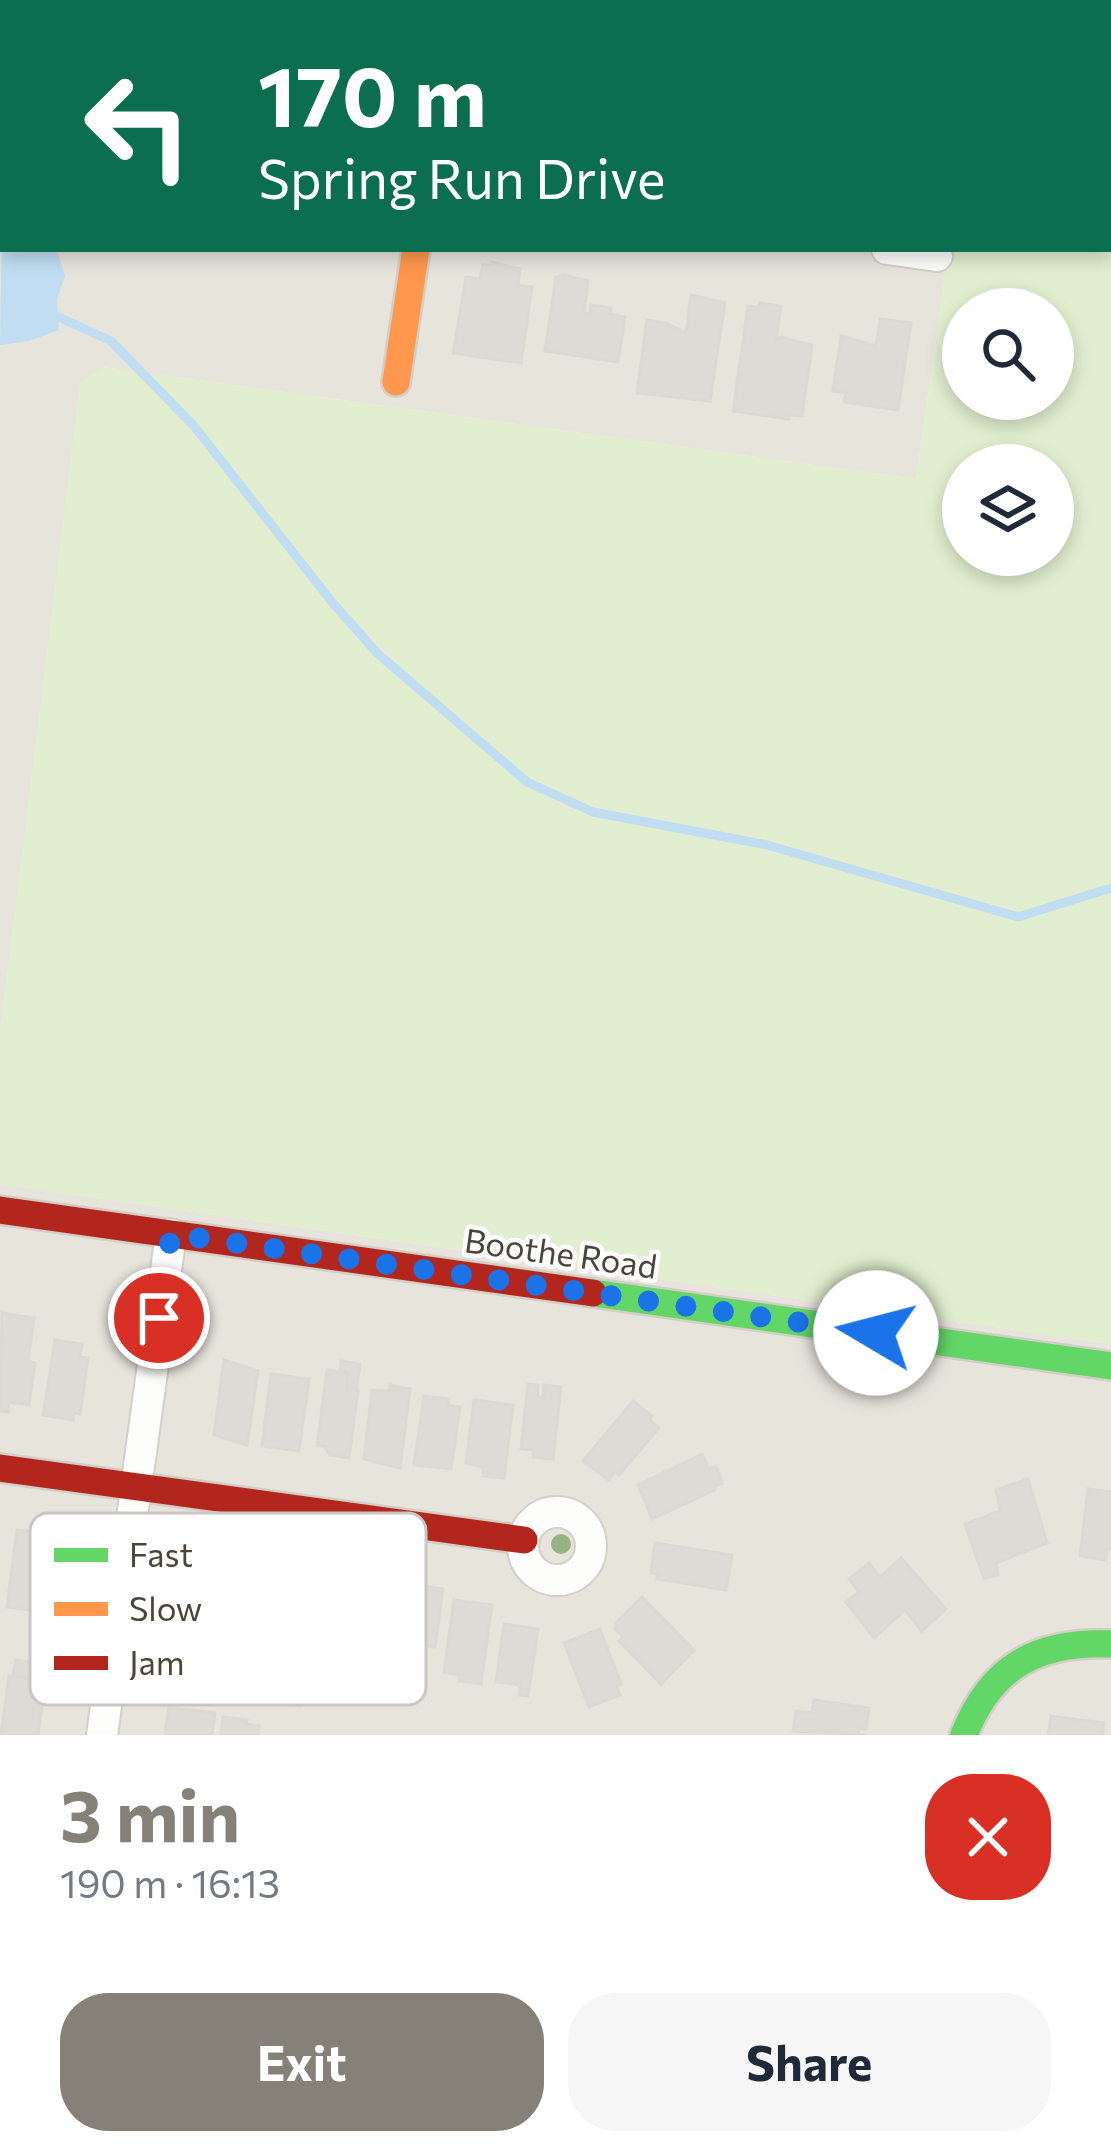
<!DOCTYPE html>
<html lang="en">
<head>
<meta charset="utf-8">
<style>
	:root { --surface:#fff; --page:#f6f6f7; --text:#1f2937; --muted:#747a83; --accent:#868178 }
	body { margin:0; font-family:Commissioner,sans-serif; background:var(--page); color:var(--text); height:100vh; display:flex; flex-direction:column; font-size:45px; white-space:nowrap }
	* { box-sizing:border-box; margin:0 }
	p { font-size:39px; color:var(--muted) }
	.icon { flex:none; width:66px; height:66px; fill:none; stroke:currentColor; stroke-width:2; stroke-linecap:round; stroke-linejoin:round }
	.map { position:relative; height:1735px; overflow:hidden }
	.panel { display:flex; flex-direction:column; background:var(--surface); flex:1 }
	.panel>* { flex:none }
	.guide { position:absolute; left:0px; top:0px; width:1113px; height:252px; box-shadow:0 6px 18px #0003; background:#0b6e4f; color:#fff; overflow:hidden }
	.fabs { position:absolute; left:942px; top:288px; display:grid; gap:24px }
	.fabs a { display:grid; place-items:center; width:132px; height:132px; border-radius:50%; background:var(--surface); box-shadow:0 6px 18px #0003; font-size:60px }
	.pin { position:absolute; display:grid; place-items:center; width:102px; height:102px; color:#fff; margin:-51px; border:6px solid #fff; border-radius:50%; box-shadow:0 3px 12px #0007 }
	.me { position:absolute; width:132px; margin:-66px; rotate:278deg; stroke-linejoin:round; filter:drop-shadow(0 0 9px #0008) }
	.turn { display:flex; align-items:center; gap:42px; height:252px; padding:0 60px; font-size:54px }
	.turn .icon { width:156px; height:156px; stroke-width:2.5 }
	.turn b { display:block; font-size:84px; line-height:102px }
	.round { display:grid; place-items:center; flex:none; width:126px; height:126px; border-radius:48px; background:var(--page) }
	.head { display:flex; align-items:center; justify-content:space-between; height:204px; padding:0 60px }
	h1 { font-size:72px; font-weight:700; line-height:90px; color:var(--accent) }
	.action { display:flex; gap:24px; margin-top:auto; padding:24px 60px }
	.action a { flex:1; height:138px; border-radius:48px; background:var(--accent); color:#fff; font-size:48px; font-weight:700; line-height:138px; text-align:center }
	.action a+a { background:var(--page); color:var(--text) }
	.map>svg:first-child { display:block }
	.residential { fill:#e7e4dc }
	.green { fill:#e1eecf; fill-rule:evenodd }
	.water { fill:#c0ddf1 }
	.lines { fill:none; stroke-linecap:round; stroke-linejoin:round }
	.stream { stroke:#c0ddf1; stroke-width:9 }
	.building { fill:#dedbd6; stroke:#dcd9d4; stroke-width:3 }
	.street-casing { stroke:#d2d0cb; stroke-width:34 }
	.fast-casing { stroke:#d3cfc5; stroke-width:32 }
	.slow-casing { stroke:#d3cfc5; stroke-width:32 }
	.jam-casing { stroke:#d3cfc5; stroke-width:32 }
	.street { stroke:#fdfdfc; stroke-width:30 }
	.fast { stroke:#63d668; stroke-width:27 }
	.slow { stroke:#ff974d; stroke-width:27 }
	.jam { stroke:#b3261e; stroke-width:27 }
	.tree { fill:#96b382 }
	.route { stroke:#1a73e8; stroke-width:21; stroke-dasharray:0 37.8 }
	.labels { text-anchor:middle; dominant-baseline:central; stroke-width:9; stroke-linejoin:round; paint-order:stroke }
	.street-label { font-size:33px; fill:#4b4439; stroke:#fff }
	.key { fill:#fff; stroke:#c9c7c4; stroke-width:3 }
	.key-label { font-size:33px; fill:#4b4439 }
</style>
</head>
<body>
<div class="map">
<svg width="1111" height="1735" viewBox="0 0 1111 1735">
	<rect width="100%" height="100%" fill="#f4f2ee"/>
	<g class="residential">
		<polygon points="0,0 985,0 3,3 3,249 949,249 916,479 103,367 81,382 0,1034"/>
		<polygon points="0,1184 1111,1344 1111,1735 0,1735"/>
	</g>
	<path class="green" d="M985 0H1111V1344L0 1184V1034L80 382 103 367 916 479 949 249H1110V3H984ZM963 309H1053V399H963ZM963 465H1053V555H963Z"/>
	<polygon class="water" points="3,169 3,249 57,249 65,276 57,300 59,330 29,341 0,345"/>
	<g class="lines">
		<polyline class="stream" points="52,314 111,341 194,426 332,602 377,653 527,782 593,812 767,845 1018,917 1111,888"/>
	</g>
	<g class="building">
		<polygon points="492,262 520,269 518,285 532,287 521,363 453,353 466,277 480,279 483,264 492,266"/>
		<polygon points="564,275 588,281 584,313 590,314 591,305 611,308 611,314 625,317 618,362 545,351 556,277"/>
		<polygon points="691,295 725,303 710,401 637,393 647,320 666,323 686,333"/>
		<polygon points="760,303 781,306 776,340 781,337 812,345 802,416 790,415 789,419 733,411 748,306 759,307"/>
		<polygon points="880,319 911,323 898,410 844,402 846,393 833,391 841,336 876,346"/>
		<polygon points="2,1313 34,1318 28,1361 35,1363 29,1405 9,1402 8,1412 0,1411"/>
		<polygon points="55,1340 82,1344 80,1357 88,1358 80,1414 74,1413 73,1420 43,1415"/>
		<polygon points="224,1360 258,1371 247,1445 214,1435"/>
		<polygon points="341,1361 360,1364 356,1391 346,1389 348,1373 340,1371"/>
		<polygon points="327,1370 348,1373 346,1389 358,1390 349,1458 330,1455 324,1446 317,1446"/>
		<polygon points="271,1374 309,1379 299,1451 262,1446"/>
		<polygon points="528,1384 538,1385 537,1397 543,1398 544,1385 561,1387 553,1459 533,1457 533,1450 521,1449"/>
		<polygon points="390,1385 410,1389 400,1468 364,1459 372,1390 389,1391"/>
		<polygon points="424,1396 449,1399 448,1405 460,1407 451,1469 414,1465"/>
		<polygon points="474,1400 513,1405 504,1478 483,1476 484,1468 466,1463"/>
		<polygon points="633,1401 652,1416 650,1420 659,1428 619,1475 614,1472 609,1480 583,1461"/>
		<polygon points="702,1454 709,1469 716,1466 722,1483 714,1486 715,1490 652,1519 638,1485"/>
		<polygon points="1028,1479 1047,1543 996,1563 998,1575 984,1579 965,1524 1000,1511 996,1490"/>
		<polygon points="1088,1489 1111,1492 1111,1549 1107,1549 1105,1560 1080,1556"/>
		<polygon points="17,1530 45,1533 44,1540 58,1542 56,1554 63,1555 55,1613 7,1607"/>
		<polygon points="655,1543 732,1555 726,1590 657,1579 658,1574 651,1573"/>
		<polygon points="901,1558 946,1609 922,1631 905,1610 874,1638 846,1602 859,1592 849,1579 869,1563 880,1577"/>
		<polygon points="424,1586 443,1589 435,1647 409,1643 408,1654 399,1653 408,1590 423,1592"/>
		<polygon points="642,1597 694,1650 661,1684 619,1641 623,1636 615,1629 617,1622"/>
		<polygon points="454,1600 492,1605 481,1684 459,1681 460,1675 444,1672"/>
		<polygon points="504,1624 538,1629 528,1696 519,1695 520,1685 496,1682"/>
		<polygon points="600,1629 621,1684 616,1686 620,1695 589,1707 564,1643"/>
		<polygon points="16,1660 36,1663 35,1668 46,1670 46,1688 28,1685 29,1678 13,1676"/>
		<polygon points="9,1676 29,1678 28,1685 45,1687 38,1735 1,1735"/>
		<polygon points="280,1684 303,1687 300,1706 275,1702"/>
		<polygon points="814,1700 869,1708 866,1729 859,1728 858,1734 865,1735 793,1731 796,1711 812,1713"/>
		<polygon points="169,1707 215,1713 212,1735 165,1735"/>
		<polygon points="1051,1716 1104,1723 1102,1735 1048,1735"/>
		<polygon points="223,1717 247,1720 246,1724 259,1726 258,1735 221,1735"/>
	</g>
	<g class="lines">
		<g class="street-casing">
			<g id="street">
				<polyline points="98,3 98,0"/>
				<polyline points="795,3 796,0"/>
				<polyline points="0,126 3,126"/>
				<polyline points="887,249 937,256"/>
				<circle cx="557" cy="1546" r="34"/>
				<polyline points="102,1735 171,1234"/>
			</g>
		</g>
		<g class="fast-casing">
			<g id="fast">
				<polyline points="593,1293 1111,1366"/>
				<path d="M964 1735C991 1666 1038 1641 1111 1644"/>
			</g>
		</g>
		<g class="slow-casing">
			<polyline id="slow" points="396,382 416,249"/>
		</g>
		<g class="jam-casing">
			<g id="jam">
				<polyline points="0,1210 593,1293"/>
				<polyline points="0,1468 524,1540"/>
			</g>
		</g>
		<use href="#street" class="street"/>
		<use href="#fast" class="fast"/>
		<use href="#slow" class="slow"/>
		<use href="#jam" class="jam"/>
	</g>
	<circle class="tree" cx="561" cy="1544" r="10"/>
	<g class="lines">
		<polyline class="route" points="159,1318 171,1234 876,1333"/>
	</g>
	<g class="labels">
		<g class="street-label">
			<text transform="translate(561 1252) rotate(8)">Boothe Road</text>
		</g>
	</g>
	<rect x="30" y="1513" width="396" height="192" rx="18" class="key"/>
	<rect x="54" y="1548" width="54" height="14" fill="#63d668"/>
	<rect x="54" y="1602" width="54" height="14" fill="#ff974d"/>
	<rect x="54" y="1656" width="54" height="14" fill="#b3261e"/>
	<g class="key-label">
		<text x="129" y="1567">Fast</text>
		<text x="129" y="1621">Slow</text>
		<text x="129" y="1675">Jam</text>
	</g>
</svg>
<div class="fabs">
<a><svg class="icon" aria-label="search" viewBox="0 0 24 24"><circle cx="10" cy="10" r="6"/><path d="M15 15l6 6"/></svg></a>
<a><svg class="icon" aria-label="layers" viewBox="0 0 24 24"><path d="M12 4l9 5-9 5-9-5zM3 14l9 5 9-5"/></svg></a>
</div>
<div class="pin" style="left:159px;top:1318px;background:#d93025"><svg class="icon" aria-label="arrive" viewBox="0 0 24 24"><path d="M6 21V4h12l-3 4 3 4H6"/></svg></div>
<svg class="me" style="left:876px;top:1333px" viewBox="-20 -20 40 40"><circle r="19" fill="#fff"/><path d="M0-13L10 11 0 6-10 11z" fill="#1a73e8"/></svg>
<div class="guide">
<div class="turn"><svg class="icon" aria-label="left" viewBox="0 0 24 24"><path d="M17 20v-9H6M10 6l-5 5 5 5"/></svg><div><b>170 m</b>Spring Run Drive</div></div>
</div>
</div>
<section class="panel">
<div class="head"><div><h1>3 min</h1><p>190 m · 16:13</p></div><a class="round" style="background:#d93025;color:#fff"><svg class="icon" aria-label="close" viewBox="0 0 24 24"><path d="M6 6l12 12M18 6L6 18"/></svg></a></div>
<div class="action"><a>Exit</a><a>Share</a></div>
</section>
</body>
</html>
